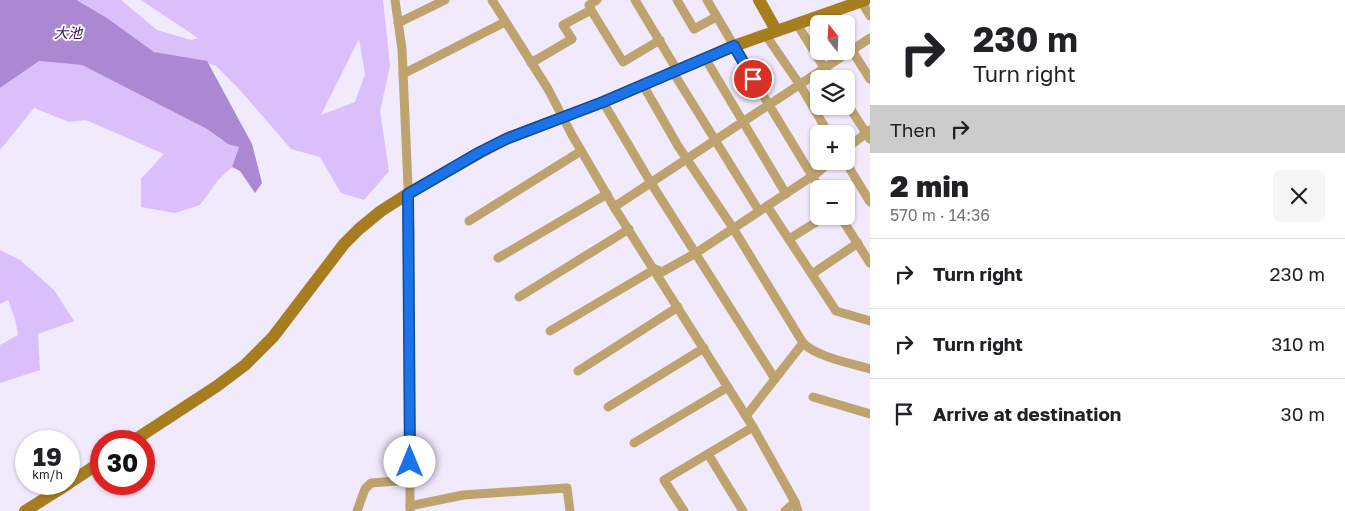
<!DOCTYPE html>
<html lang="en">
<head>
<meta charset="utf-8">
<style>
	:root { --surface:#fff; --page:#f6f6f6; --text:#202124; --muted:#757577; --line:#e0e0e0 }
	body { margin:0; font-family:"Golos Text","Noto Sans JP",sans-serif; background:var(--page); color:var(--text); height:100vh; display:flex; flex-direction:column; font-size:19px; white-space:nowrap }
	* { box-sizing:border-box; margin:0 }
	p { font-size:16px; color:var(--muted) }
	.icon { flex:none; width:28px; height:28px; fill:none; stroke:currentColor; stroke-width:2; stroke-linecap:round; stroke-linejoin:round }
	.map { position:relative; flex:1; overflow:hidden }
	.drawer { display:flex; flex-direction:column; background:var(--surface); width:475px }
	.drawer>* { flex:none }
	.top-card { background:#fff; color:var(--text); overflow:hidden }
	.needle { width:32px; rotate:342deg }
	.controls { position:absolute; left:810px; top:15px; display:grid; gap:10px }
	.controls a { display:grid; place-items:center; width:45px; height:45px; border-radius:8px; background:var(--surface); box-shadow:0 1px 4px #0004; font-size:25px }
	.speed { position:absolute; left:15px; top:430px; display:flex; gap:10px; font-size:25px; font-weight:700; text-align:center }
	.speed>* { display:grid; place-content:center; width:65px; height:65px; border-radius:50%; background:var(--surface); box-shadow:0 1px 4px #0004; line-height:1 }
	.speed small { font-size:12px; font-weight:400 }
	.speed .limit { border:8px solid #d22; background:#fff; color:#111 }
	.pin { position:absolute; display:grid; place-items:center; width:42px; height:42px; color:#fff; margin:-21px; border:2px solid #fff; border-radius:50%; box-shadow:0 1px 5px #0007 }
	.me { position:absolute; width:55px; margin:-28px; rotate:0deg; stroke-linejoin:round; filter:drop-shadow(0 0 4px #0008) }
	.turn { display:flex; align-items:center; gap:18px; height:105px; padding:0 20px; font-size:22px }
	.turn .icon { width:65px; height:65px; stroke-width:2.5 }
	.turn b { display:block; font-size:35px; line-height:42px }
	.then { display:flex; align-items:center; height:48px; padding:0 20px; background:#0003; gap:10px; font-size:19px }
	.round { display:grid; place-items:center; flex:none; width:52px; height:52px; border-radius:8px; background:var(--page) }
	.head { display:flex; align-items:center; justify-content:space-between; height:85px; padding:0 20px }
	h1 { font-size:30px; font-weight:800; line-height:38px }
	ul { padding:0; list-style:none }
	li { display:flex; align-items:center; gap:15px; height:70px; padding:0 20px; border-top:1px solid var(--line) }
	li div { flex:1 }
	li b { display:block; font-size:19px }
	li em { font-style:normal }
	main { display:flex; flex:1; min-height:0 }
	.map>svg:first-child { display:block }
	.green { fill:#dabffb; fill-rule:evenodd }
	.water { fill:#ab88d1 }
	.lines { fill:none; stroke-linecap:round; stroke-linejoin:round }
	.street { stroke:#bea36e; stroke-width:9 }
	.secondary { stroke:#a67e1f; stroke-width:12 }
	.route-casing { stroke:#114b97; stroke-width:12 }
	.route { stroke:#1a73e8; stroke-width:9 }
	.labels { text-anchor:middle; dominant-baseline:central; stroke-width:4; stroke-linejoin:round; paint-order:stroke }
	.water-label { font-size:14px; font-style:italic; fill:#3d0862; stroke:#fafafa }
</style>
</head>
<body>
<main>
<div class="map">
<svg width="870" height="511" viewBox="0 0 870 511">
	<rect width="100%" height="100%" fill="#f1e9fc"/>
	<g class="green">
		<path d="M78 0H121L157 30 191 40 198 38 141 0H383L390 66 380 111 389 171 364 200 341 193 320 157 291 149 240 90 215 65 154 52 102 15ZM359 39 365 74 355 102 321 115Z"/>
		<polygon points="39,61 82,65 207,129 223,141 239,147 232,167 218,180 200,205 175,213 141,207 141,179 164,154 86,120 69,122 34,108 0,150 0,88"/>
		<polygon points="0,250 20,260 54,290 74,321 38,334 40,370 0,383 0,345 18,335 15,319 8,300 0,304"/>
	</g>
	<polygon class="water" points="0,0 77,0 107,18 154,52 207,61 252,144 262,183 255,193 240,171 232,167 239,147 228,144 207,129 82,65 39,61 0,88"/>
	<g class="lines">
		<g class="street">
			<polyline points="395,0 402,49 410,232 410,511"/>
			<polyline points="492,0 548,89 572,135 614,207 753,427 795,502 798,511"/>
			<polyline points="635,0 677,70"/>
			<polyline points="677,0 694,29 716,17"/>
			<polyline points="707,0 769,105 820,189"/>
			<polyline points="861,1 870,16"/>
			<polyline points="591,10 623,62 660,40"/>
			<polyline points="829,13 836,24"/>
			<polyline points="398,23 445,0"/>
			<polyline points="797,24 831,79"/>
			<polyline points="765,34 800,85 829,134"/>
			<polyline points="846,41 870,79"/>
			<polyline points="705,58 786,194"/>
			<polyline points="531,63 572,39 563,25 591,10 589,5 597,0"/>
			<polyline points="673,72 759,211"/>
			<polyline points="403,74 505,22"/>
			<path d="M643 85 678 146 733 228 803 343C817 357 850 363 870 369"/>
			<polyline points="603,102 651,183 775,379"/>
			<polyline points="846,102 870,139"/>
			<polyline points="846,149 870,130"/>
			<polyline points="845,161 870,202"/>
			<polyline points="767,206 836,311 870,321"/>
			<polyline points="614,207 870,38"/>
			<polyline points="840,216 870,263"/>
			<polyline points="469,221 581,151"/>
			<polyline points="789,239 826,216"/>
			<polyline points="498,258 607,194"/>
			<polyline points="655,269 662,272 696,253 817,173 831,161"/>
			<polyline points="812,274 858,243"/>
			<polyline points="519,297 629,229"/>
			<polyline points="550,331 655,269"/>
			<polyline points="578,371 678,307"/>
			<polyline points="813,397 870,414"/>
			<polyline points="608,407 704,348"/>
			<polyline points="746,416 803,343"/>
			<polyline points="634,443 728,387"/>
			<polyline points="708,454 743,511"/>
			<polyline points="410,506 463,495 567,488 570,511"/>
			<polyline points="357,511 365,489 371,483 410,480"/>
			<polyline points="684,511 664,480 753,427"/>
			<polyline points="785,511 795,502"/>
		</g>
		<g class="secondary">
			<polyline points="759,0 776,30"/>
			<polyline points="133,441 217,386 245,365 273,337 344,244 359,229 381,211 409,193 481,152 506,139 603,102 734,46 865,0"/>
			<polyline points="69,483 101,462"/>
			<polyline points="25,511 68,484"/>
		</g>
	</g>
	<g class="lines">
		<g class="route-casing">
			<polyline id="route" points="410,462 408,194 480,152 506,139 603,102 734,46 753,79"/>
		</g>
		<use href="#route" class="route"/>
	</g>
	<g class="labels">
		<g class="water-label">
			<text x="68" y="32">大池</text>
		</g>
	</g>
</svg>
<div class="controls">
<a><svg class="needle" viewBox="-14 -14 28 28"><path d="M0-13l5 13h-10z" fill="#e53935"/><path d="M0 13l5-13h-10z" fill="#757577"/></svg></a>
<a><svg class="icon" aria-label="layers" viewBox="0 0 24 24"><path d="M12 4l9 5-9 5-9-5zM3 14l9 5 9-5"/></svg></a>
<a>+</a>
<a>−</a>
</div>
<div class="speed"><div>19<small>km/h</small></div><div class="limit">30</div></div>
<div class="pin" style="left:753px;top:79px;background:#d93025"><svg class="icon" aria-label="arrive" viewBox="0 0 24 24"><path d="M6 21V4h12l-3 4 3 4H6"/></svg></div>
<svg class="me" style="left:410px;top:462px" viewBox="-20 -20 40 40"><circle r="19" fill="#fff"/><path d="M0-13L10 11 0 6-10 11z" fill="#1a73e8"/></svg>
</div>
<section class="drawer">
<div class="top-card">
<div class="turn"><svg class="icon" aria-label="right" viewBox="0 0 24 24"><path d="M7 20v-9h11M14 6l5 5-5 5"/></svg><div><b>230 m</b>Turn right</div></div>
<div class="then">Then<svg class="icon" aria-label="right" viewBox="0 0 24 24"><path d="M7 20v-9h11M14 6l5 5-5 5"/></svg></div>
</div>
<div class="head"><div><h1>2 min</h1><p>570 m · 14:36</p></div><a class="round"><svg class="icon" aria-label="close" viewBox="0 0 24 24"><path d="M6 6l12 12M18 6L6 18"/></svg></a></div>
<ul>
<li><svg class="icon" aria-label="right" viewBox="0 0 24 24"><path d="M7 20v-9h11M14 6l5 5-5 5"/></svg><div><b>Turn right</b></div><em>230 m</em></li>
<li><svg class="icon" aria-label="right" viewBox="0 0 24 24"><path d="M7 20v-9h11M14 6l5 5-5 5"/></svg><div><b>Turn right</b></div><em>310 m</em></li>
<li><svg class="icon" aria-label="arrive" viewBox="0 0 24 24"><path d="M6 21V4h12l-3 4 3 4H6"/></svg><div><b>Arrive at destination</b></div><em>30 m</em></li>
</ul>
</section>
</main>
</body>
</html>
